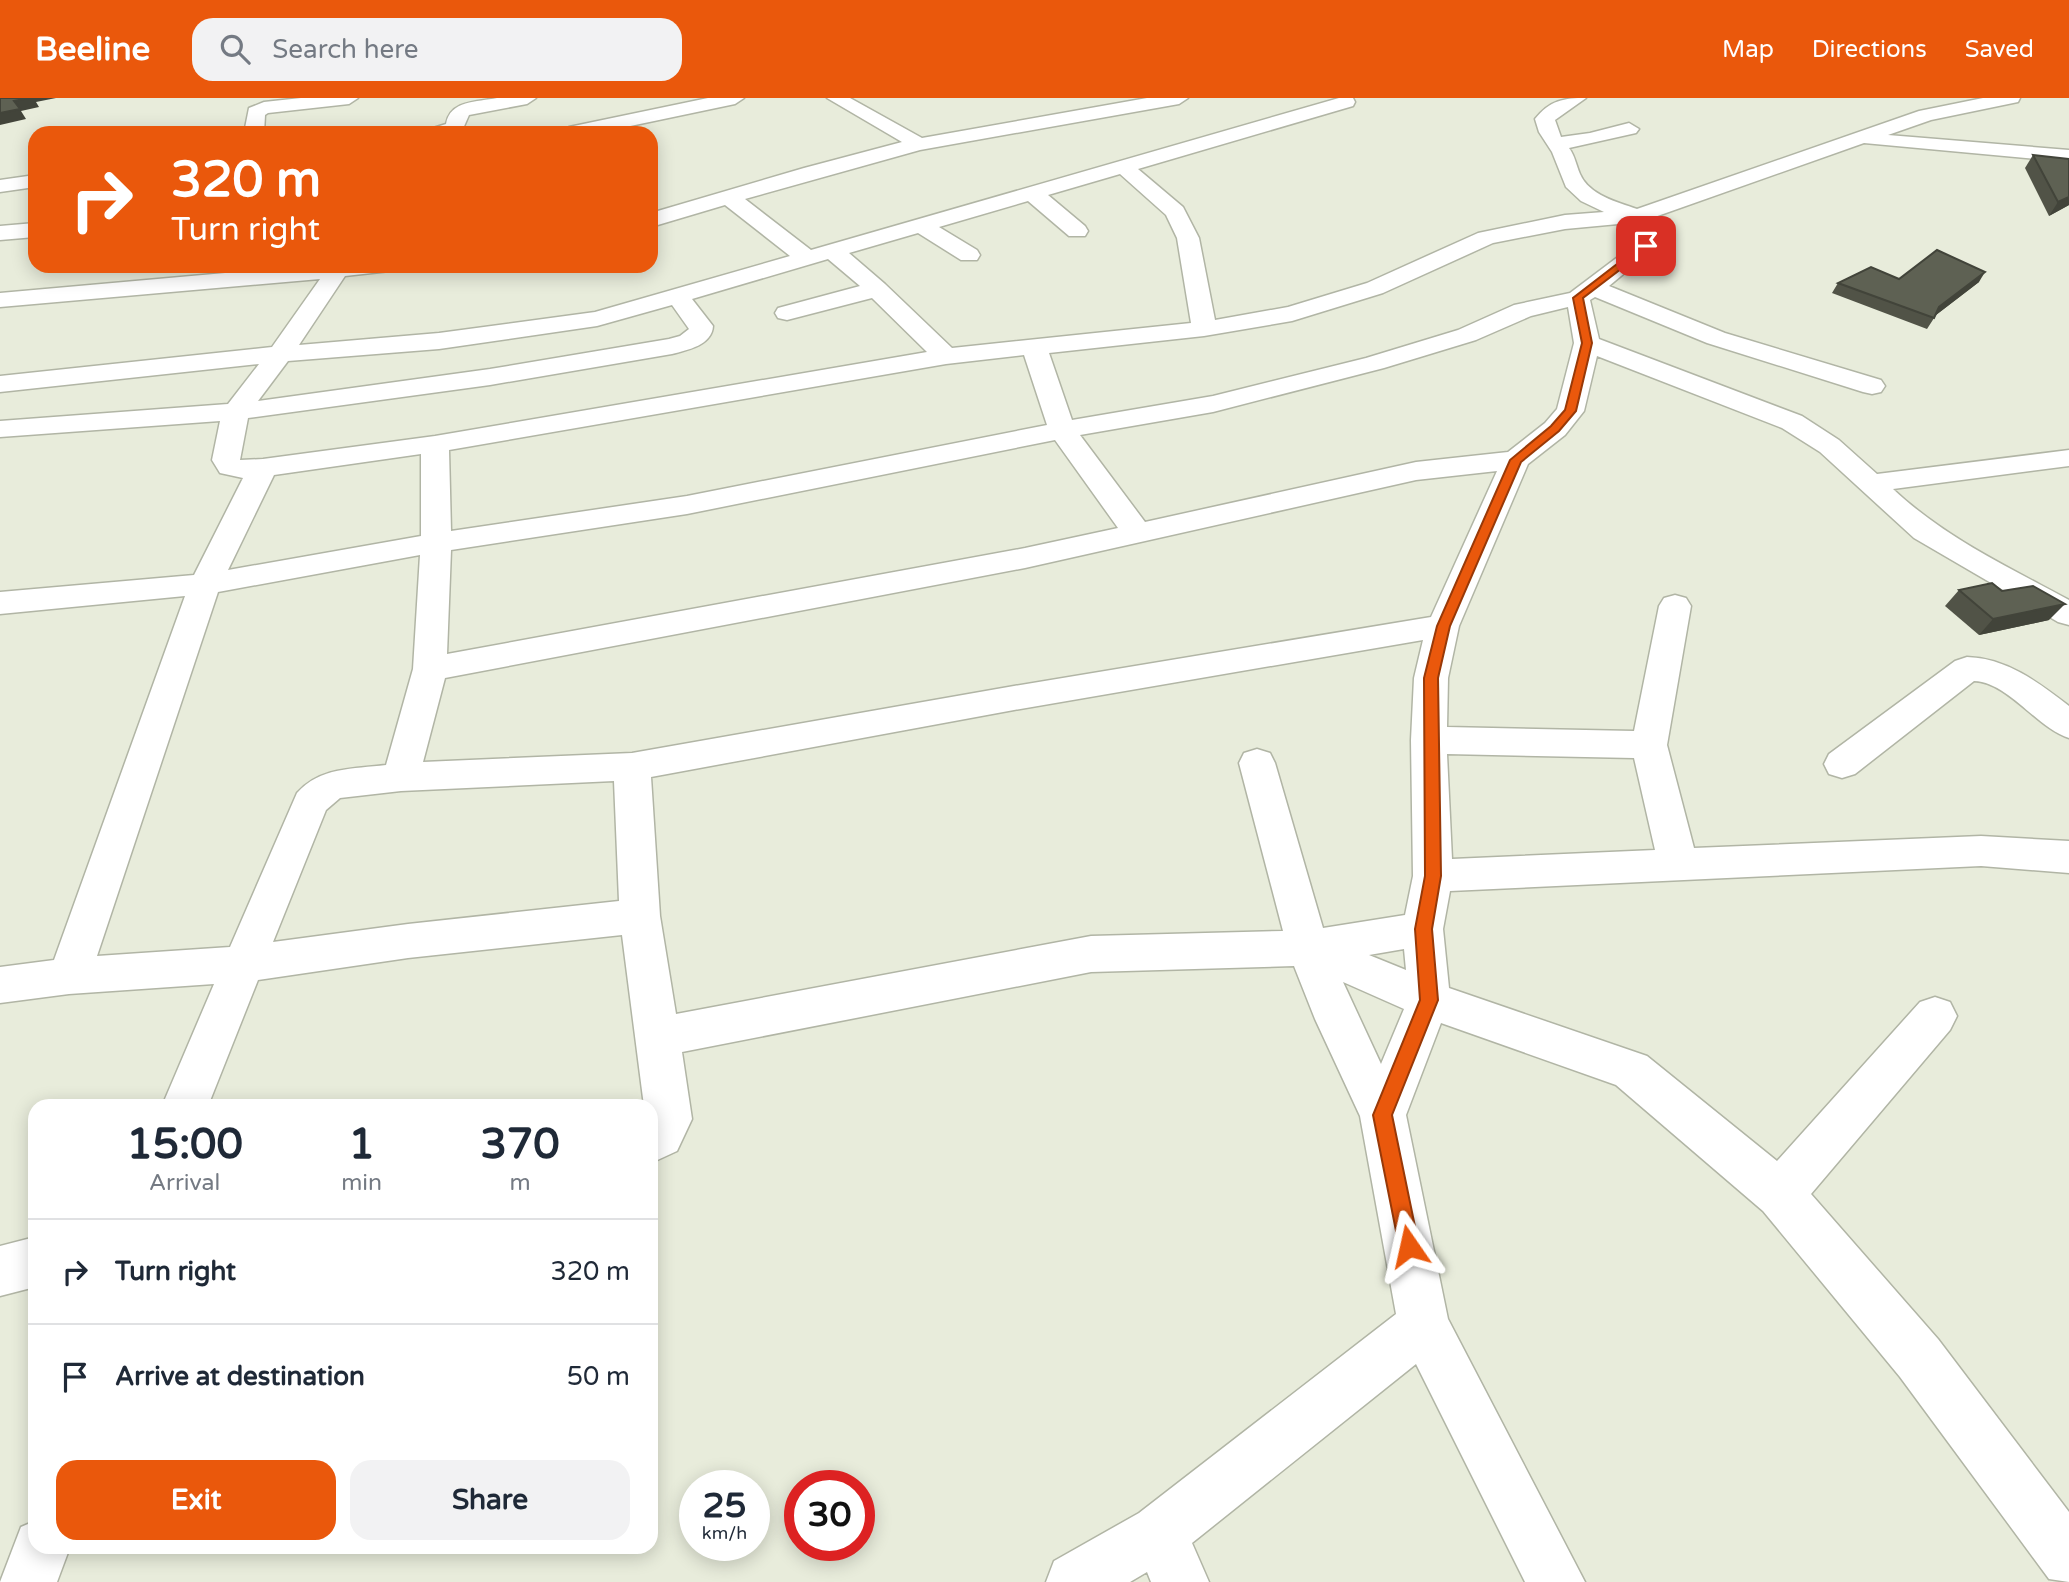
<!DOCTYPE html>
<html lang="en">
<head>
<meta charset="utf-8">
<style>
	:root { --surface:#fff; --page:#f2f2f3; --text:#1f2937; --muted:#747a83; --line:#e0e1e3; --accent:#ea580c }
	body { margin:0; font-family:"Varela Round",sans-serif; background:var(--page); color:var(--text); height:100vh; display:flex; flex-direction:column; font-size:26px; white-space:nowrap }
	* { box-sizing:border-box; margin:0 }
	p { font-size:23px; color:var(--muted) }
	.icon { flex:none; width:38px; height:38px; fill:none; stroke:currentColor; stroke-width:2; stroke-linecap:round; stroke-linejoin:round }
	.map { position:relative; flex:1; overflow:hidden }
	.panel { position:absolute; left:28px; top:1001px; width:630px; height:455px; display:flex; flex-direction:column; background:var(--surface); border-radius:21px; box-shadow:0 4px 18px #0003 }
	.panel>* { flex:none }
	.hud { position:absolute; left:28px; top:28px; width:630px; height:147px; border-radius:21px; box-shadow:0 4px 18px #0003; background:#ea580c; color:#fff; overflow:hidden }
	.speed { position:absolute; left:679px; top:1372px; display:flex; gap:14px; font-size:35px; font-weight:700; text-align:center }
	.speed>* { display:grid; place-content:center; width:91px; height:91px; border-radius:50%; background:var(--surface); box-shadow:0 4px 18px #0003; line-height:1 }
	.speed small { font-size:18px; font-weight:400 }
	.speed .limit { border:10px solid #d22; background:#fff; color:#111 }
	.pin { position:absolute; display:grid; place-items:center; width:60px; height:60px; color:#fff; margin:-30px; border-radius:14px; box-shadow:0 4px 10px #0006 }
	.me { position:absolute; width:77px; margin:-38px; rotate:349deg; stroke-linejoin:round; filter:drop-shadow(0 0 5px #0008) }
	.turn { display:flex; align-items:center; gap:24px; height:147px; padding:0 28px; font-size:32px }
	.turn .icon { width:91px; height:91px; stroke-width:2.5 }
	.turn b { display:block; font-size:49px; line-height:60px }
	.eta { display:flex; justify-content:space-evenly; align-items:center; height:119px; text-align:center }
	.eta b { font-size:42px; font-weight:800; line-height:49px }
	.primary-button { display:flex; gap:14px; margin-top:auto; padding:14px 28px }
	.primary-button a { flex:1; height:80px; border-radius:21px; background:var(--accent); color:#fff; font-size:28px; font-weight:800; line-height:80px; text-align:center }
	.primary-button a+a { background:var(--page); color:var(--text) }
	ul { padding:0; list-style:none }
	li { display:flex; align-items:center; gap:21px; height:105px; padding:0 28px; border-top:2px solid var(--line) }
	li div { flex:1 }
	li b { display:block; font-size:26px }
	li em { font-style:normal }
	header { display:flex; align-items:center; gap:42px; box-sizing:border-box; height:98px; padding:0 35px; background:var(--accent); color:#fff }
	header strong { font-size:33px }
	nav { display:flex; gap:38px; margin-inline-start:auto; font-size:24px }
	.search { width:490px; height:63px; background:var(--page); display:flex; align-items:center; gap:18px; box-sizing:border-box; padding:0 24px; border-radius:21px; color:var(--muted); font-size:26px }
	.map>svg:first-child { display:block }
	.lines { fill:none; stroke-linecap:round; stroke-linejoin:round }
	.minor-casing { stroke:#b1b5a5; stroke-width:3 }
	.minor { fill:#fff; fill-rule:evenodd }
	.wall { fill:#515347 }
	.shaded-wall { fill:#42443a }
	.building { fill:#5e6153; stroke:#42443a; stroke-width:2 }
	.route { fill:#ea580c; stroke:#983908; stroke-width:2 }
</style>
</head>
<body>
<header>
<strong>Beeline</strong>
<div class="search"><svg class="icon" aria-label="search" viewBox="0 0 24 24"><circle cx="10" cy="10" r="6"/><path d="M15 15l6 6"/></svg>Search here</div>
<nav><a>Map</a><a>Directions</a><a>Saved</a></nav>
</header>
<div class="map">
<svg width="2069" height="1484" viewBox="0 0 2069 1484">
	<rect width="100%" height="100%" fill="#e8ecdb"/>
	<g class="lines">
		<g class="minor-casing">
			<g id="minor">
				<polygon points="301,0 358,0 349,6 268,15 265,17 264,35 244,35 249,10 264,4"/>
				<path d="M497 0H536L527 6 469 17 462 33 427 35 430 31 446 26C450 2 477 4 497 0Z"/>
				<polygon points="708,0 744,0 735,6 597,35 559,35 569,29"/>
				<path d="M827 0H850L922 40 1147 0H1188L1179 6 920 52 745 101 811 152 1339 0H1353L1355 4 1353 8 1138 71 1183 109 1199 140 1215 222 1288 209 1367 185 1478 135 1565 117 1604 114 1581 103 1566 89 1552 54 1539 34 1535 21C1550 2 1564 0 1586 0L1555 22 1561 39 1590 35 1629 25 1639 31 1636 35 1569 50C1575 58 1576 67 1580 76 1589 97 1617 104 1637 111L1919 13 1983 0H2020L2018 4 1931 22 1888 37 2069 52V64L1864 45 1649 121 1657 140V148L1609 188 1725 235 1881 282 1885 288 1881 294 1872 296 1863 294 1707 245 1595 199 1590 202 1599 241 1802 318 1839 342 1877 376 2069 352V368L1893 391C1944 439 2008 469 2069 502V527L2058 524 1914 440 1820 354 1782 330 1597 258 1584 313 1565 337 1528 366 1459 528 1448 580 1447 629 1634 633 1659 508 1664 500 1675 497 1686 500 1691 508 1667 647 1694 750 1981 738 2069 743V775L1981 768 1450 793 1443 831 1449 890 1647 958 1777 1063 1920 904 1935 899 1950 904 1957 918 1950 932 1811 1096 1938 1241 2069 1414V1484L2049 1481 1900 1279 1763 1113 1616 987 1441 925 1406 1017 1448 1221 1585 1484H1525L1416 1266 1192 1445 1209 1484H1151L1147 1474 1130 1484H1046L1054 1463 1139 1415 1396 1216 1360 1018 1315 921 1294 868 1091 874 682 954 692 1021 677 1053 651 1065V1008H644L622 837 408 860 258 882 208 1008H162L214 886 69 896 0 905V869L54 862 185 498 0 516V494L194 477 243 380 220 375 212 362 220 323 0 339V323L228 306 259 266 0 294V278L272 249 320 181 0 209V195L303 168H394L390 173 345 178 299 247 439 235 595 214 790 158 725 107 651 129V115L804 70 902 44ZM1120 76 1166 117 1177 140 1191 225 952 250 885 186 849 155 918 135 961 162H977L980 157 977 152 939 129 1028 103 1069 138H1085L1088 133 1085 128 1048 97ZM1629 125 1635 146 1570 195 1514 207 1458 232 1366 260 1213 298 1072 322 1049 255 1204 238 1292 223 1383 195 1493 145 1565 131ZM828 161 860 188 778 210 775 215 778 220 787 222 872 200 927 254 435 338 263 361 240 362 248 320 490 287 672 256C688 252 712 247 713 228L692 201ZM672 207 689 231 680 238 669 241 490 271 258 303 288 263 439 251 597 228ZM1568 209 1574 245 1557 311 1545 325 1508 354 1416 364 1145 424 1080 337 1213 314 1384 270 1476 242 1531 218ZM1024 257 1047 327 687 398 451 433 449 352 946 266ZM1055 342 1118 430 1025 450 447 556 451 452 687 416ZM421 356V438L228 472 274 377ZM1497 373 1431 519 1014 588 632 655 423 664 445 580 1025 470 1416 382ZM420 457 413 571 386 667C353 671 320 669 297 695L230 849 97 858 218 494ZM1423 542 1414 580 1411 642 1413 778 1405 817 1323 830 1275 665 1270 655 1257 651 1244 655 1239 665 1283 833 1091 838 676 916 660 818 651 679 1014 612ZM1447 656 1634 660 1655 752 1452 761ZM614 683 619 803 408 826 273 844 326 712 340 700 401 693ZM1404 851 1406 872 1369 857ZM1343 884 1404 911 1381 966Z"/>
				<polygon points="35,77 35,89 0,94 0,82"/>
				<polygon points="35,125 35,139 0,142 0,128"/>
				<path d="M1967 559C2007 560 2039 585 2069 608V640C2037 630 2008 584 1974 583L1855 676 1842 680 1829 676 1824 666 1829 656 1955 563Z"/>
				<polygon points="35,1139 35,1189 0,1198 0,1148"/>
				<polygon points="35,1423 35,1449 70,1449 57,1484 0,1484 21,1429"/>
			</g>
		</g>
		<use href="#minor" class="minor"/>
	</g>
	<g class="wall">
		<polygon points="2033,57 2069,61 2069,107 2049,118 2025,70"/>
		<polygon points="1979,184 1936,217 1927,231 1832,195 1838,185"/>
		<polygon points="1959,492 2002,493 2049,522 1979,537 1945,508"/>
	</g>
	<g class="shaded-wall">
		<polygon points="29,0 56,0 36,4 39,9 21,13 26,21 0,27 0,15 14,3"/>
		<polygon points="2069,99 2069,107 2049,118 2058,104"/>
		<polygon points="1985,174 1979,184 1932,220 1939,209"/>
		<polygon points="2065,506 2049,522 1979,537 1993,521"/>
	</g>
	<g class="building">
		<polygon points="0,0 29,0 14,3 20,11 0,15"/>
		<polygon points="2033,57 2069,61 2069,99 2058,104"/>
		<polygon points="1937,152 1985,174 1939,209 1934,220 1838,185 1871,169 1899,181"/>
		<polygon points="1992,485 2002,493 2033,488 2065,506 1993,521 1959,492"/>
	</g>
	<polygon class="route" points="1643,146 1651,148 1583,200 1592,245 1576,313 1559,333 1521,364 1450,528 1438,580 1441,778 1432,831 1438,902 1392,1017 1419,1148 1416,1156 1409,1159 1402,1156 1399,1148 1373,1017 1420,902 1415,831 1425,778 1424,580 1437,528 1510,362 1551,328 1565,312 1582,245 1573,200"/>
</svg>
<div class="speed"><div>25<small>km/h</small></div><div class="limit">30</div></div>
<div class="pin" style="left:1646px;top:148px;background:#d93025"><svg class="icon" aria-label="arrive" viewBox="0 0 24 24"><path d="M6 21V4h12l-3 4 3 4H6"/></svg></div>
<svg class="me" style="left:1409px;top:1148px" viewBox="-20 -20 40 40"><path d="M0-17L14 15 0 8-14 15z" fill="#ea580c" stroke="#fff" stroke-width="4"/></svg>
<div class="hud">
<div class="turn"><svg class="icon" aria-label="right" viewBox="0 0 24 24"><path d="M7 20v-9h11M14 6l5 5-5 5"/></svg><div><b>320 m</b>Turn right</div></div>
</div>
<section class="panel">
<div class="eta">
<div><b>15:00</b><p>Arrival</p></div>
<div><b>1</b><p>min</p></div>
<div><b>370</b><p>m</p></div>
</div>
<ul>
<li><svg class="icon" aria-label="right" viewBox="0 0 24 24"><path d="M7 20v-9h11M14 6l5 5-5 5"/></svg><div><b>Turn right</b></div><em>320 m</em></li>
<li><svg class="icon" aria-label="arrive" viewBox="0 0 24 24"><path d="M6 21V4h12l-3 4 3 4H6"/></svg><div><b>Arrive at destination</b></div><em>50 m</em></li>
</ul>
<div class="primary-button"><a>Exit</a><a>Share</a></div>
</section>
</div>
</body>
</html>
